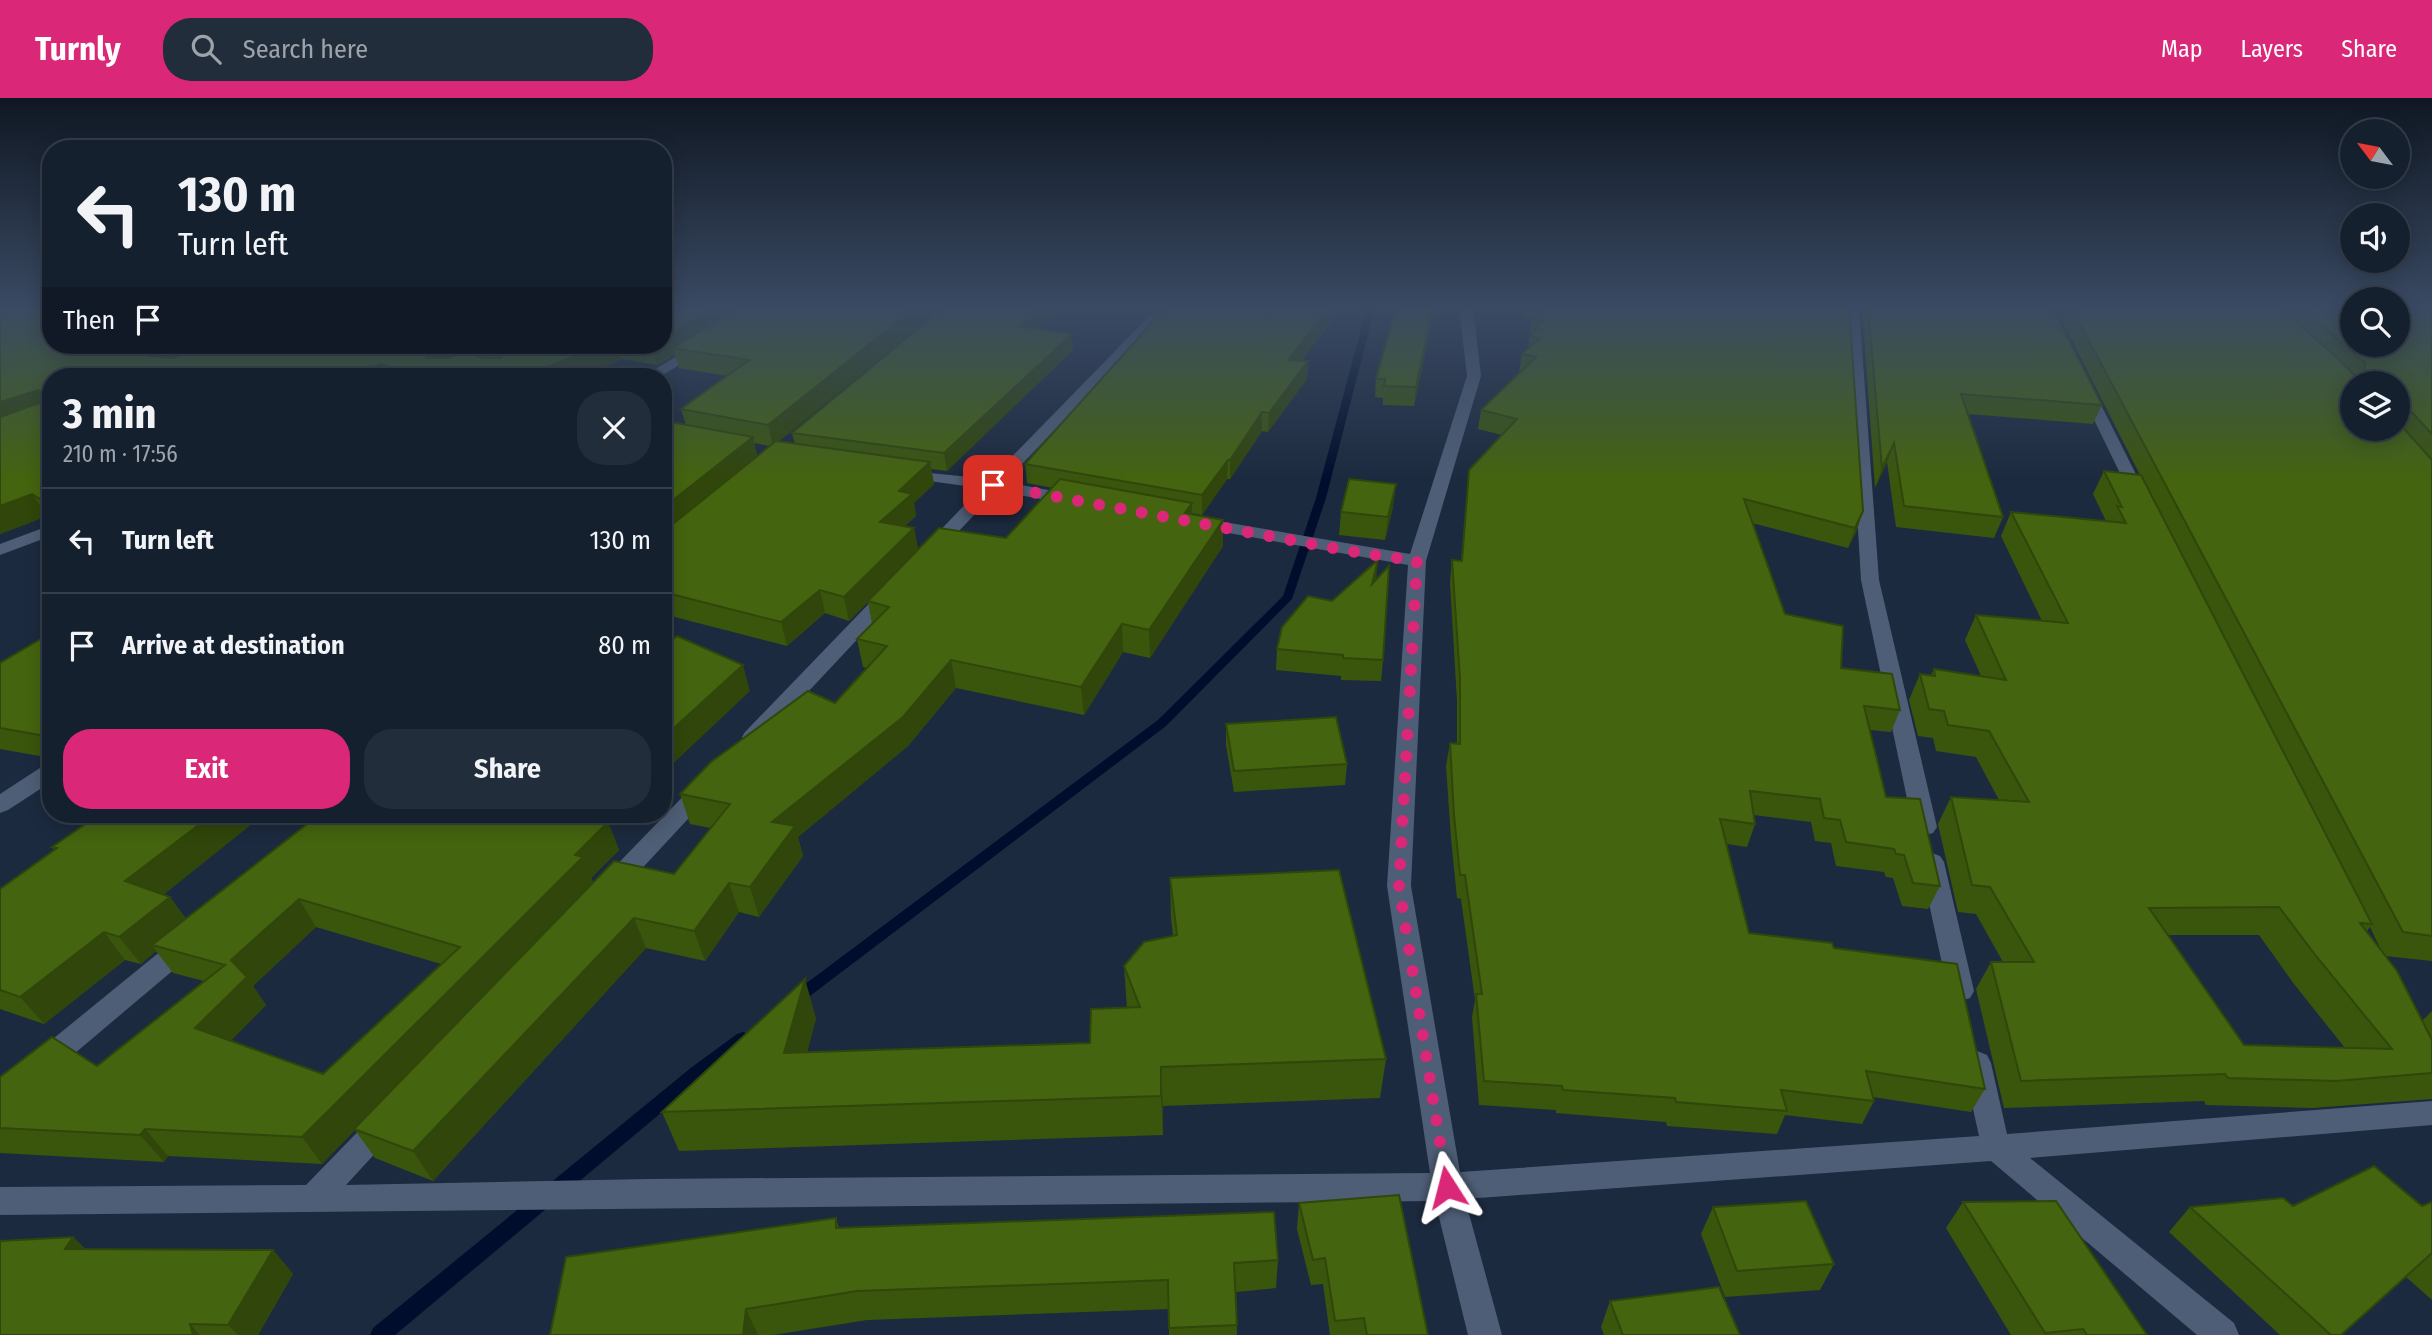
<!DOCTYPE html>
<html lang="en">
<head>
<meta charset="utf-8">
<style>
	:root { --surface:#15202f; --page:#222d3b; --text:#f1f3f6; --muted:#9da3aa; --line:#343e4b; --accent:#db2777 }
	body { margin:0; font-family:"Fira Sans Condensed",sans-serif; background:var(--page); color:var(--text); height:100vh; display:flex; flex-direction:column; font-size:26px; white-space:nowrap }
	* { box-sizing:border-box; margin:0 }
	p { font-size:23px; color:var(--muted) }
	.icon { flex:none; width:38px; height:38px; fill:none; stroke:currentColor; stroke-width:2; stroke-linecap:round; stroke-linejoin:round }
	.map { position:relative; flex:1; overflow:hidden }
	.panel { position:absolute; left:42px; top:270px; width:630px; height:455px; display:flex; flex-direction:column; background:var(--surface); border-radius:28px; box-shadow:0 4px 18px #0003,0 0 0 2px var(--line) }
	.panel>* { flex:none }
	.hud { position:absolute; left:42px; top:42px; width:630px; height:214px; border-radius:28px; box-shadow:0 4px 18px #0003,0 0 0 2px var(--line); background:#15202f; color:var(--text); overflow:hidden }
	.needle { width:46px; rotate:302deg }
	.tools { position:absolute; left:2340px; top:21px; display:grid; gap:14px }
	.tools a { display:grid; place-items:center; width:70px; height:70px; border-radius:50%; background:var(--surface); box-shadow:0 4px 18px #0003,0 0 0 2px var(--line); font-size:35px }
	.pin { position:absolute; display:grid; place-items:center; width:60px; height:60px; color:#fff; margin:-30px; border-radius:14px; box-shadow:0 4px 10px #0006 }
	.me { position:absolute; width:77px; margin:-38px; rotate:351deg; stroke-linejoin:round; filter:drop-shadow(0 0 5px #0008) }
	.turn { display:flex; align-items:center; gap:24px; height:147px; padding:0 21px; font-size:32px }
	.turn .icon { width:91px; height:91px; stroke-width:2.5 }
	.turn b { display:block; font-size:49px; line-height:60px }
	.then { display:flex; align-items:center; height:66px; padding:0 21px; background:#0003; gap:14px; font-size:26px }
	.round { display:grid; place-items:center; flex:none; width:74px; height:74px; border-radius:28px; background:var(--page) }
	.overview { display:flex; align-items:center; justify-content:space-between; height:119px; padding:0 21px }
	h1 { font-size:42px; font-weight:700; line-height:52px }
	.primary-button { display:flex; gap:14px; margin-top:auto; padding:14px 21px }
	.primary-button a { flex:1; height:80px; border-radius:28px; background:var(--accent); color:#fff; font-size:28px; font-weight:700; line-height:80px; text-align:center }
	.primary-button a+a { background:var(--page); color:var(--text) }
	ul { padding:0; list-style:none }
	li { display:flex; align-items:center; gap:21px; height:105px; padding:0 21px; border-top:2px solid var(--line) }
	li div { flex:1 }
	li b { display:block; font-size:26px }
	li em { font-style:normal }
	header { display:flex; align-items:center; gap:42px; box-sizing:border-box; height:98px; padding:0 35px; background:var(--accent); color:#fff }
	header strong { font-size:33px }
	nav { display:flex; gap:38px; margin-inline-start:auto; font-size:24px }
	.search { width:490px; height:63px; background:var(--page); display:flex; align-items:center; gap:18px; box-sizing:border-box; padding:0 24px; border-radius:28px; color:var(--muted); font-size:26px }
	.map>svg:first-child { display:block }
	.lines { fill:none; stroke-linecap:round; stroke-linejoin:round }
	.stream { fill:#000d2c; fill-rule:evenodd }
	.minor { fill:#4e5e76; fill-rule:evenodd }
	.wall { fill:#3a560d; fill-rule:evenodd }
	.shaded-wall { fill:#30460a }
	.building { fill:#44640f; stroke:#30460a; stroke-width:2; fill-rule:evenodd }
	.route { stroke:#db2777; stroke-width:12; stroke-dasharray:0 21.6 }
</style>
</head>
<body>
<header>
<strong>Turnly</strong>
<div class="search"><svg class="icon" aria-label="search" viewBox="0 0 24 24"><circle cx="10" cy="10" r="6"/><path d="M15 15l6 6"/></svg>Search here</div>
<nav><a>Map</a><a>Layers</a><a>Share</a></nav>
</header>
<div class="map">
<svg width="2432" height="1237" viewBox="0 0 2432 1237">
	<rect width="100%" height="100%" fill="#1c2a3f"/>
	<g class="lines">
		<g class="stream">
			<polygon points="1367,209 1375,209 1326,400 1292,501 1166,628 802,904 797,906 792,904 789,900 792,896 1158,622 1283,498 1316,400"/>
			<polygon points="743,934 749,936 751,941 749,946 704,979 395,1237 370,1237 373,1230 692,969 737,936"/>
		</g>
		<g class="minor">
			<polygon points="1158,209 1171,209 1005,384 1080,398 1082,402 1080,406 1074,407 997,393 937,456 925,456 922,452 925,448 981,390 906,380 900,378 898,375 900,372 990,381"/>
			<polygon points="1459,209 1473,209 1481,278 1426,463 1411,788 1460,1074 1979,1038 1963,965 1967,957 1977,953 1987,957 1991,965 2007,1036 2432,1003 2432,1027 2030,1060 2234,1225 2239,1237 2197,1237 1991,1063 1465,1101 1502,1237 1468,1237 1435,1103 0,1117 0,1089 306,1087 373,1018 383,1014 393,1018 397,1027 393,1036 346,1087 648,1081 1430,1075 1387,788 1408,467 1195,429 1186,424 1195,419 1410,456 1467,278"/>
			<polygon points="1845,209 1859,209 1879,482 1937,729 1933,735 1925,737 1917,735 1913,729 1861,482"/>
			<polygon points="700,244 707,248 705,251 661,278 644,278"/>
			<polygon points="424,247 442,247 508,278 490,278"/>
			<polygon points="2087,289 2094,293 2149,402 2147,406 2135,406 2133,402 2080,293"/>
			<polygon points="51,427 51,438 0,457 0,446"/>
			<polygon points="890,489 899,495 897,499 761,644 745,644 742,639 745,634 883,491"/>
			<polygon points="51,666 51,684 8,712 0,715 0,696 43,668"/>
			<polygon points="704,682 712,685 715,690 712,695 622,792 613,795 604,792 601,786 604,780 696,685"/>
			<polygon points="1932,755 1940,758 1944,764 1974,893 1970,900 1961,903 1952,900 1948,893 1920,764 1924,758"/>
			<polygon points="187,836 196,839 200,846 196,853 10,1010 0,1013 0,984 178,839"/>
		</g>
	</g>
	<g class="wall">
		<path d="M0 209 51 247H663V209H943L779 343 795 346 792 335 944 209H1062L1037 231 1073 252 947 373 931 371 934 386 914 405 916 418 905 428 914 430 918 452 1006 440 1053 390 1027 385 1025 366 1343 209 1301 263H1308L1307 281 1268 334 1262 333 1230 381H1227L1202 417 1192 415V416L1223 422V448L1150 560 1123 554 1084 617 956 590 908 648 798 739 803 758 759 819 739 814 705 863 646 850 433 1083 375 1060 355 1032 322 1066 168 1058 164 1064 0 1055V979L97 968 204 883 173 875 156 853 141 866 125 862 44 926 0 911V791L54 752 52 749 264 716 163 797 170 799 186 821 609 727 619 752 591 780 593 785 674 776 711 730 690 726 680 696 835 605 867 570 863 569 857 541 872 526 868 504 849 523 825 515 787 548 663 516V324L686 327 681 311 727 278 679 270 675 256 657 267 622 261 582 278H51V421L47 418 0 436ZM448 247 464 255 453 259ZM754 345 770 348 757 358ZM316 829 441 866 323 976 230 943 266 907 253 888Z"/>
		<polygon points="1396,209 1435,209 1414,308 1383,307 1383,300 1375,299 1376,281"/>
		<polygon points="1523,209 1849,209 1863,413 1856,434 1848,450 1752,425 1785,516 1841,570 1900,612 1891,634 1870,632 1886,699 1940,788 1928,811 1902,808 1893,780 1886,779 1884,774 1836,768 1831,745 1815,743 1811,724 1754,717 1755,726 1747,749 1727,746 1749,835 1834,850 1985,991 1971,1014 1873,999 1874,1003 1862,1026 1785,1017 1777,1036 1667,1028 1666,1024 1556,1015 1556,1012 1479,1007 1472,919 1475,902 1461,801 1457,800 1451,740 1446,668 1450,645 1457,645 1457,603 1450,484 1452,462 1461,463 1469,372 1502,337 1478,331 1481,312 1519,275 1522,256 1528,251 1532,221 1525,220"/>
		<polygon points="1862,209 2052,209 2102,307 2093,326 1968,316 2003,419 1994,440 1896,429 1887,364 1875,390"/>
		<path d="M2055 209H2432V863L2385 858 2422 923 2432 913V1001L2312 1010 2206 1007 2204 1003 2004 1010 1976 891 1991 864H2003L1976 816 1958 814 1938 726 1951 699 1999 702 1976 659 1936 653 1933 640 1918 638 1909 602 1920 576 1931 577 1934 571 1981 578 1965 542 1976 517 2042 523 2001 438 2011 414 2106 423 2093 396 2104 373 2140 377ZM2398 285V331H2352ZM2370 829 2382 854 2367 833ZM2168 837H2259L2294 886 2345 950 2244 947Z"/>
		<polygon points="1393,409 1385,442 1339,437 1341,414"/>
		<polygon points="1376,481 1383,562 1381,583 1341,582 1341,578 1276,572 1277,551 1332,503"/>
		<polygon points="51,535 51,660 0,651 0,565"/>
		<polygon points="1226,626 1347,666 1345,687 1234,694 1226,647"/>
		<polygon points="1170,780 1386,961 1380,1000 1163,1008 1163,1037 679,1053 662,1014 816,920 807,954 1090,945 1127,910 1124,868 1173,838 1171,819"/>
		<polygon points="1963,1104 2147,1237 2011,1237 1946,1130"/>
		<polygon points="2432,1104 2432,1202 2406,1179 2341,1237 2280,1237 2169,1134 2190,1109 2293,1108 2422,1108"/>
		<polygon points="1299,1105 1428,1237 1330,1237 1323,1186 1311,1187 1297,1131"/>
		<polygon points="1713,1109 1834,1166 1820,1192 1725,1199 1701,1136"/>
		<polygon points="836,1120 839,1130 1278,1162 1276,1190 1236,1194 1237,1237 1169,1237 1169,1211 867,1222 773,1237 550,1237"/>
		<polygon points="73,1139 85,1151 273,1152 293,1176 258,1237 0,1237"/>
		<polygon points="1610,1203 1740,1237 1604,1237 1601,1229"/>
	</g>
	<g class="shaded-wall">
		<polygon points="714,209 750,209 673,250 675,256 657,267 652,247 663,247 663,240"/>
		<polygon points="916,209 943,209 773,348 768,327"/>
		<polygon points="1043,209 1062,209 1021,244 1020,228"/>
		<polygon points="1330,209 1343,209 1287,280 1288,262"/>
		<polygon points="1433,209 1435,209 1414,308 1416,289"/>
		<polygon points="1072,236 1073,252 947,373 944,355"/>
		<polygon points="170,247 241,247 163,273 149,258 152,252"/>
		<polygon points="445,247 448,247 455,266 426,260 429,252"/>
		<polygon points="603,247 618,247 622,261 582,278 525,278"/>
		<polygon points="1308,263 1307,281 1268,334 1269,315"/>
		<polygon points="381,266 386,278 349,278"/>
		<polygon points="38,292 50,313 0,330 0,304"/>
		<polygon points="1262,314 1262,333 1230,381 1230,362"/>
		<polygon points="753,339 758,361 663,438 663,410"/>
		<polygon points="1894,345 1887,364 1875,390 1882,370"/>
		<polygon points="1228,362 1227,381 1202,417 1202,397"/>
		<polygon points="930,364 934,386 914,405 916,418 884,447 880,424 899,393"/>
		<polygon points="1396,386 1393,409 1385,442 1388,419"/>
		<polygon points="32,396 47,418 0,436 0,408"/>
		<polygon points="1192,405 1192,431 1185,415"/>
		<polygon points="1863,413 1856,434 1848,450 1855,430"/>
		<polygon points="1223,422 1223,448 1150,560 1149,532"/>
		<polygon points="914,430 918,452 849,523 844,499"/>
		<polygon points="1378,462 1376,483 1372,486"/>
		<polygon points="820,492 825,515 787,548 781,524"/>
		<polygon points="1122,526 1123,554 1084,617 1081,589"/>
		<polygon points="951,562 956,590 908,648 798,739 803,758 759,819 750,789 772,724"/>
		<polygon points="743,567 750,593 663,675 663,640"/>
		<polygon points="213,716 264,716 145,811 125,783"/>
		<polygon points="596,716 621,716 609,727 619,752 591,780 594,786 354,1031 355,1032 322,1066 302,1039 575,757"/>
		<polygon points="729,785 739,814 705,863 694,833"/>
		<polygon points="170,799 189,826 152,847 156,853 141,866 119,839"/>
		<polygon points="299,801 316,829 253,888 266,907 216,958 195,930 231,862"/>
		<polygon points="634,820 646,850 433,1083 413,1053"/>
		<polygon points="104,834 125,862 44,926 20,899"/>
		<polygon points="805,881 816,920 797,994 784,955"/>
		<polygon points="1161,969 1163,1008 1163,1037 1161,998"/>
		<polygon points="145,1031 168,1058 164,1064 140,1037"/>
		<polygon points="73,1139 97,1162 65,1151"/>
		<polygon points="273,1152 293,1176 258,1237 238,1237 228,1227"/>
		<polygon points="746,1211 758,1237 743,1237"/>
		<polygon points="190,1226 200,1237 193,1237"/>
	</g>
	<g class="building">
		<polygon points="0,209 51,209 51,247 170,247 152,252 149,258 172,260 211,247 445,247 429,252 426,260 448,260 466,254 483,260 501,260 503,257 481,247 603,247 525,278 420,278 381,266 349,278 51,278 51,408 32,396 0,408 0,319 39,305 41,294 38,292 0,304"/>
		<polygon points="663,209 714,209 663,240"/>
		<polygon points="740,209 916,209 768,327 681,311 749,262 673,250"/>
		<polygon points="944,209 1043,209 1020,228 1072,236 944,355 792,335"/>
		<polygon points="1166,209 1330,209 1288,262 1308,263 1269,315 1262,314 1230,362 1228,362 1202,397 1025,366"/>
		<polygon points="1396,209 1433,209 1416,289 1384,288 1385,281 1376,281"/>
		<polygon points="1543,209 1849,209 1863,413 1855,430 1744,401 1785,516 1843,528 1841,570 1892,576 1900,612 1864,608 1886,699 1920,701 1940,788 1913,785 1904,757 1896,756 1894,751 1846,744 1840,722 1824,720 1820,701 1750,693 1755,726 1720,721 1749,835 1832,845 1834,850 1957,866 1985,991 1866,973 1874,1003 1781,992 1787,1013 1676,1004 1675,1000 1563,992 1562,988 1484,983 1476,896 1482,896 1465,777 1460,777 1454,717 1450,645 1460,646 1460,581 1452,462 1462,463 1469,372 1517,321 1481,312 1536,259 1522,256 1540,240 1530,238 1543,223 1532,221"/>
		<polygon points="1868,209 2052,209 2102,307 1961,296 2003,419 1904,408 1894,345 1882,370"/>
		<polygon points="2071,209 2279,209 2340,262 2356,279 2364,280 2365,265 2301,209 2352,209 2352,247 2398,247 2398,209 2432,209 2432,336 2408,310 2398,310 2398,285 2352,285 2352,331 2398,331 2398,324 2432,362 2432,838 2403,834"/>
		<polygon points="665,323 753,339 663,410 663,324"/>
		<polygon points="776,343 930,364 899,393 912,396 880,424 914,430 844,499 820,492 781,524 663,494 663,434"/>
		<path d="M2104 373 2141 377 2372 826 2360 825 2397 873 2432 942V975L2336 983 2228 980 2225 976 2021 983 1991 864H2034L1990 789 1972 787 1951 699 2029 704 1989 633 1948 627 1944 613 1929 611 1920 576 1935 578 1934 571 2006 582 1976 517 2068 525 2011 414 2126 425 2117 408 2122 409ZM2279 809 2316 858 2392 951 2244 947 2149 810Z"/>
		<polygon points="1060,381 1192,405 1185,415 1223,422 1149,532 1122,526 1081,589 951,562 903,619 772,724 795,728 750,789 729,785 694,833 634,820 413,1053 354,1031 614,763 674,776 730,706 680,696 711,664 808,593 835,605 887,548 857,541 889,509 868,503 939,430 1006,440"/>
		<polygon points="1349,381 1396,386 1388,419 1341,414"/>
		<polygon points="1378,462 1372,486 1389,468 1383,562 1343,560 1343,557 1277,551 1282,529 1308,498 1332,503"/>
		<polygon points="51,535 51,639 0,630 0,565"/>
		<polygon points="677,538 743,567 663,640 663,549"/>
		<polygon points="1336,619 1347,666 1234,673 1226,626"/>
		<polygon points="100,716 213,716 125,783 170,799 119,839 104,834 20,899 0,892 0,791 57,750 52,749"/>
		<path d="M320 716H601L608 724 575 757 583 759 302 1039 145 1031 140 1037 0 1030V979L52 939 97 968 225 867 152 847ZM299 801 460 849 323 976 195 930 247 879 231 862Z"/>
		<polygon points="1339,772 1386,961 1161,969 1161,998 662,1014 805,881 784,955 1090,945 1091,911 1140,909 1124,868 1144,844 1177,837 1170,780"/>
		<polygon points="2374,1068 2422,1108 2432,1104 2432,1155 2341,1237 2331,1237 2190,1109 2283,1100 2293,1108"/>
		<polygon points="1399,1097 1428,1237 1367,1237 1364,1220 1335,1223 1325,1160 1313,1162 1299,1105"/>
		<polygon points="1806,1103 1834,1166 1737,1173 1713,1109"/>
		<polygon points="2056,1103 2147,1237 2087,1237 2083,1231 2045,1235 1963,1104"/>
		<polygon points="1274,1114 1278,1162 1234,1165 1237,1227 1169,1230 1168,1182 857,1193 746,1211 743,1237 550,1237 566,1159 836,1120 836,1130"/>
		<polygon points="73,1139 65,1151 273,1152 228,1227 190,1226 193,1237 0,1237 0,1143"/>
		<polygon points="1719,1189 1740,1237 1623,1237 1610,1203"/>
	</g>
	<linearGradient id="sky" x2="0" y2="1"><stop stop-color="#0f1723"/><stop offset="0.55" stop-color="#3a4a63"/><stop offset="1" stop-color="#3a4a63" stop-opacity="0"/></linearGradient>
	<rect width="2432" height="382" fill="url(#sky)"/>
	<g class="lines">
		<polyline class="route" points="993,387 1355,454 1417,463 1399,788 1447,1089"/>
	</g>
</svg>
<div class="tools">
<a><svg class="needle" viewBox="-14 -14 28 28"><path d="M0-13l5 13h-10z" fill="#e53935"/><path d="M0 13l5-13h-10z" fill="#9da3aa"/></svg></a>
<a><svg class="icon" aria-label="sound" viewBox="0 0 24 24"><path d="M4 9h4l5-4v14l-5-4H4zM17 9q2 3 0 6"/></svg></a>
<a><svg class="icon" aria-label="search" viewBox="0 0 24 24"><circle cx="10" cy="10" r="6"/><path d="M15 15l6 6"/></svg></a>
<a><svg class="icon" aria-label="layers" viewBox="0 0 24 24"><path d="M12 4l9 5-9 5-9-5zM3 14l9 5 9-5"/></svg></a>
</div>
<div class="pin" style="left:993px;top:387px;background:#d93025"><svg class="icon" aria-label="arrive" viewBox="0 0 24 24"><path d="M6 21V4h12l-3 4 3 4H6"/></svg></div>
<svg class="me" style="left:1447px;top:1089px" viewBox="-20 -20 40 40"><path d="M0-17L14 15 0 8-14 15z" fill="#db2777" stroke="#fff" stroke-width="4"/></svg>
<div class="hud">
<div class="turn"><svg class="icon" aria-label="left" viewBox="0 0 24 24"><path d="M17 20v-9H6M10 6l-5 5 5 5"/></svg><div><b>130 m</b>Turn left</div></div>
<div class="then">Then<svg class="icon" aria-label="arrive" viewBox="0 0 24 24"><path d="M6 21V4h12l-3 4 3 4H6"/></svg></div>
</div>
<section class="panel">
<div class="overview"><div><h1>3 min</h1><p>210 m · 17:56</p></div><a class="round"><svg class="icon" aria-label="close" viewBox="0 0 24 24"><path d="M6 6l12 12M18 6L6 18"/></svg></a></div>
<ul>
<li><svg class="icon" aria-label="left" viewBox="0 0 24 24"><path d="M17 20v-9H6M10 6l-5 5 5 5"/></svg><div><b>Turn left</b></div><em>130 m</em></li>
<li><svg class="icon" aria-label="arrive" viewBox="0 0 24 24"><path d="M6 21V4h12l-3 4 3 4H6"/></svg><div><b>Arrive at destination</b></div><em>80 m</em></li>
</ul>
<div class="primary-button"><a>Exit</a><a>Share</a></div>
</section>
</div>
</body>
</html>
